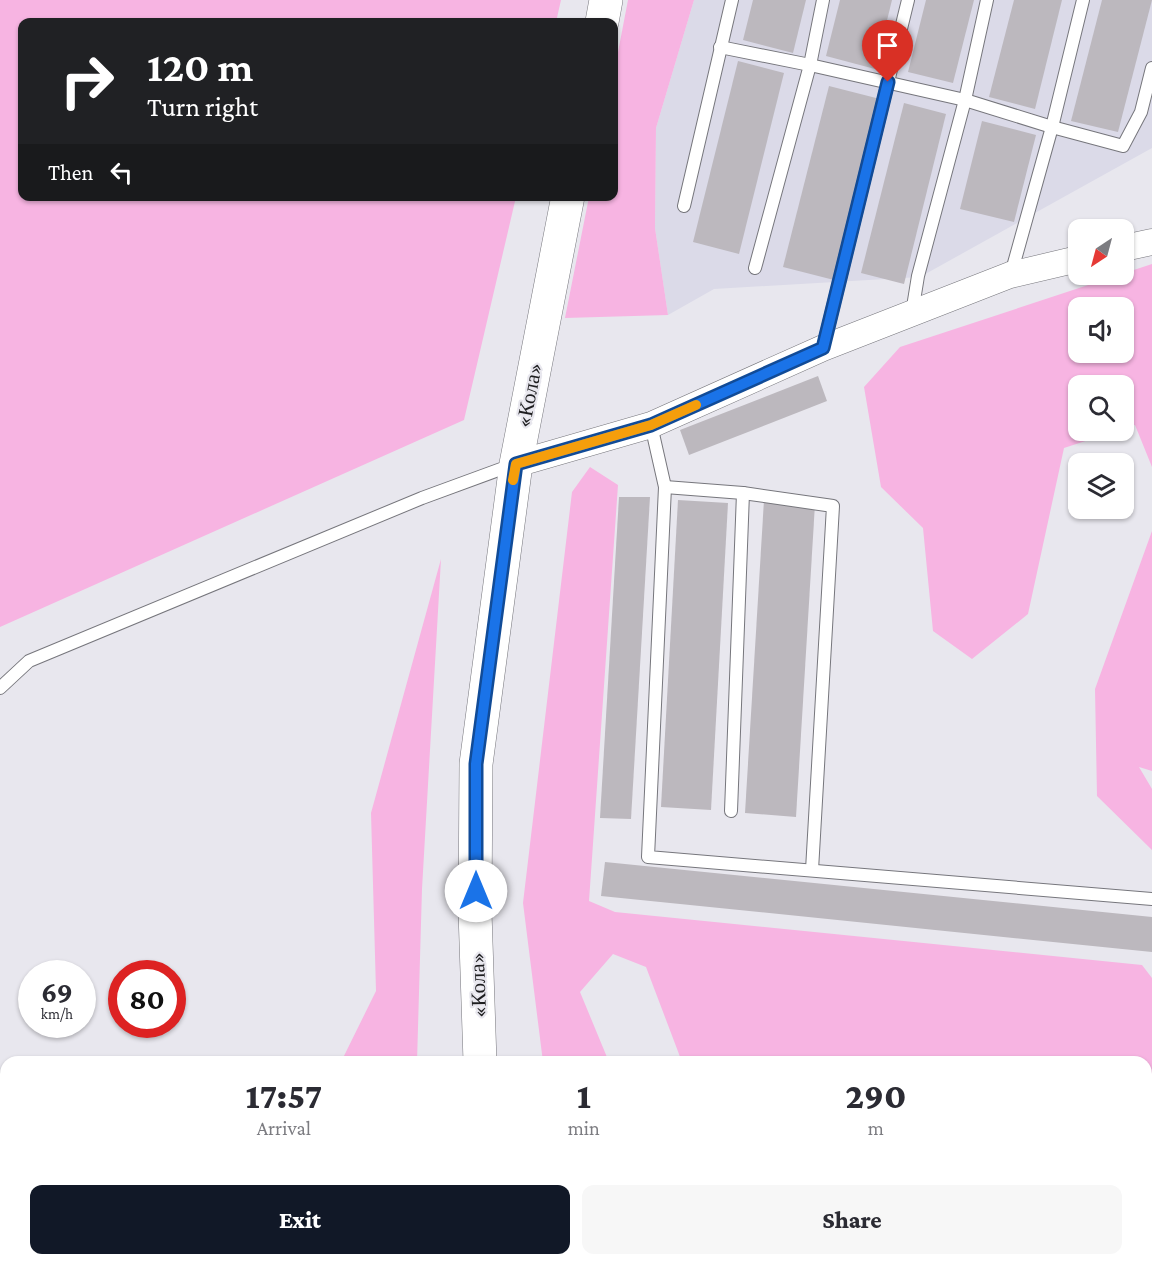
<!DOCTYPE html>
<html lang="en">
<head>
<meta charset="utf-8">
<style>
	:root { --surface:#fff; --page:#f7f7f7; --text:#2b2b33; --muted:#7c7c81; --accent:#111827 }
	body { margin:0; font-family:"Crimson Pro",serif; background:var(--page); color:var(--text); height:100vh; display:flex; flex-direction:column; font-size:22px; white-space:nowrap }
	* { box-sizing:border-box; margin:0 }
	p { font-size:20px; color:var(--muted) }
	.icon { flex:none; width:33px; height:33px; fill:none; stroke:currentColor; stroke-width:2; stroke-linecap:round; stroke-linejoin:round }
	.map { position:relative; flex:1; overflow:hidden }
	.details { position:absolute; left:0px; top:1056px; width:1152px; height:210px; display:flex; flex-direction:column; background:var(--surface); border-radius:18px 18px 0 0; box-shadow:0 2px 4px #0004 }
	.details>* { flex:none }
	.hud { position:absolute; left:18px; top:18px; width:600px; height:183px; border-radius:12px; box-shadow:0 2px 4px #0004; background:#202124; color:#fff; overflow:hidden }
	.needle { width:39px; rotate:216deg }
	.buttons { position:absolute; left:1068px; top:219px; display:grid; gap:12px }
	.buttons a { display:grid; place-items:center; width:66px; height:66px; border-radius:12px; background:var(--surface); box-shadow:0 2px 4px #0004; font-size:30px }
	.speed { position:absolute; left:18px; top:960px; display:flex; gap:12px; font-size:30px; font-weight:700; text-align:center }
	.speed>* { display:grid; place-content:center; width:78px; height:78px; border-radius:50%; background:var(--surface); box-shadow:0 2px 4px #0004; line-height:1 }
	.speed small { font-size:15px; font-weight:400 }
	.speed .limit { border:9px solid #d22; background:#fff; color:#111 }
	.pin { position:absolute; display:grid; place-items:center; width:51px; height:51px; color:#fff; margin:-62px -26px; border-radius:50% 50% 50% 0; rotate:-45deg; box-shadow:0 0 6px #0007 }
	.pin .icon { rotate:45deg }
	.me { position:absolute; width:66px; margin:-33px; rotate:0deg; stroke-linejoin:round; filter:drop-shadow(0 0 4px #0008) }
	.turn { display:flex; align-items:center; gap:21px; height:126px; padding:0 30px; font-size:27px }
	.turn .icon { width:78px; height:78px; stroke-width:2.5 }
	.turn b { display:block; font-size:42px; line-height:51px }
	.then { display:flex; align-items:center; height:57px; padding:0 30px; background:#0003; gap:12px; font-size:22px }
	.eta { display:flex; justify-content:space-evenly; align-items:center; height:102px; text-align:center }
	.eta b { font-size:36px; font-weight:800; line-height:42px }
	.button { display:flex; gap:12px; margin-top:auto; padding:12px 30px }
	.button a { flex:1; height:69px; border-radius:12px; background:var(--accent); color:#fff; font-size:24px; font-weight:800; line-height:69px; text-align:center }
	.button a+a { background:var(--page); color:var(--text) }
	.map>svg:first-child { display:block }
	.built { fill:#dbdae8 }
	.green { fill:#f7b4e2; fill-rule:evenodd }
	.building { fill:#bcb8be }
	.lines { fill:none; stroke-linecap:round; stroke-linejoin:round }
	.lane-casing { stroke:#76767c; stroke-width:14 }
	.street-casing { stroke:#76767c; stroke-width:27 }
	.highway-casing { stroke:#76767c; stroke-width:34 }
	.lane { stroke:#fff; stroke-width:12 }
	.street { stroke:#fff; stroke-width:26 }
	.highway { stroke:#fff; stroke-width:33 }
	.route-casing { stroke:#114b97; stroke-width:15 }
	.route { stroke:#1a73e8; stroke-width:10 }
	.slow { stroke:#f59e0b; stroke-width:10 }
	.labels { text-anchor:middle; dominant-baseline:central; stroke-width:4.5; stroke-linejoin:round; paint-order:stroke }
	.street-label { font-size:21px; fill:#1d1d1f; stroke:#e8e7ee }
</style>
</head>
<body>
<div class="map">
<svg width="1152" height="1266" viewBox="0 0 1152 1266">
	<rect width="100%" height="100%" fill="#e8e7ee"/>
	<polygon class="built" points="694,0 1152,0 1152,148 920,277 714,289 668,315 655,228 656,128"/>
	<g class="green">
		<polygon points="0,0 561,0 556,22 22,22 22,196 516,197 464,420 0,627"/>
		<polygon points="628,0 694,0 656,128 655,228 668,315 565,318 589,197 614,196 614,73"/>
		<path d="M1152 264V467L1135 425 1124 428V386H1078V430L1116 431 1064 448 1028 614 972 659 933 631 923 528 881 487 864 387 900 347ZM1078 308H1124V352H1078Z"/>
		<polygon points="590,467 618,485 589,901 615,912 1142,965 1152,978 1152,1266 727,1266 729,1260 1146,1260 1146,1062 682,1062 646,967 613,954 580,992 609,1062 543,1062 523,903 572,492"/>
		<polygon points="1152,531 1152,771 1139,767 1152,789 1152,850 1097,796 1095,689"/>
		<polygon points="441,559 422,889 417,1062 341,1062 376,991 371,813"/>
		<polygon points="0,1155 6,1160 6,1260 132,1260 139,1266 0,1266"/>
		<polygon points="371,1260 419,1260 419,1266 372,1266"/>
		<polygon points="564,1260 646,1260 642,1266 565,1266"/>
	</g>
	<g class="building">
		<polygon points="753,0 806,0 793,53 743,40"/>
		<polygon points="840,0 892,0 875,69 826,56"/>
		<polygon points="926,0 974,0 953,83 908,72"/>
		<polygon points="1014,0 1062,0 1035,109 989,97"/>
		<polygon points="1102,0 1152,0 1118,132 1071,121"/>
		<polygon points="738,61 784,73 739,254 693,242"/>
		<polygon points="829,86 880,99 834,280 783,267"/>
		<polygon points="904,103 946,114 904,284 861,273"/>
		<polygon points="982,121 1036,135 1014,222 960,209"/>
		<polygon points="818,376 827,401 689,455 680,430"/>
		<polygon points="619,497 650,497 631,819 600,818"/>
		<polygon points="678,500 728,503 711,810 661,807"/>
		<polygon points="764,500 815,504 796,817 745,813"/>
		<polygon points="605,862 1152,917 1152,952 601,896"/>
	</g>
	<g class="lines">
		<g class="lane-casing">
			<g id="lane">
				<polyline points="720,47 810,65 965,100 1052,127 1123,146 1141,112 1152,68"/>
				<polyline points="684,206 732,0"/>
				<polyline points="755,268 810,65 823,0"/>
				<polyline points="1011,274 1052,127 1083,0"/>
				<polyline points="912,313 918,276 965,100 987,0"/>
				<polyline points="823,348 908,0"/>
				<polyline points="651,425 665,487 648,857 1152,899"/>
				<polyline points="665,487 743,493 833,506 812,870"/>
				<polyline points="0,688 29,661 422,498 512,465"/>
				<polyline points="731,811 743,493"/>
			</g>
		</g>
		<g class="street-casing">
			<g id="street">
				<polyline points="1124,248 1152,242"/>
				<polyline points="516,464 651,425 823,348 1010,275 1078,259"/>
			</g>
		</g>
		<g class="highway-casing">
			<g id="highway">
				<polyline points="602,22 606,0"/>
				<polyline points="480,1062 475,912 476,764 516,464 568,196"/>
				<polyline points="487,1260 487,1266"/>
			</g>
		</g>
		<use href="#lane" class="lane"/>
		<use href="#street" class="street"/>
		<use href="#highway" class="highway"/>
	</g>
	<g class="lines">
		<g class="route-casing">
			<polyline id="route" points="476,891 476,764 516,464 651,425 823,348 888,82"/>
		</g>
		<use href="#route" class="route"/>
		<polyline class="slow" points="513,480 516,464 651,425 696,405"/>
	</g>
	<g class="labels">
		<g class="street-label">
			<text transform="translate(529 395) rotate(-79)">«Кола»</text>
			<text transform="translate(478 985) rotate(-92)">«Кола»</text>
		</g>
	</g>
</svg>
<div class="buttons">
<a><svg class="needle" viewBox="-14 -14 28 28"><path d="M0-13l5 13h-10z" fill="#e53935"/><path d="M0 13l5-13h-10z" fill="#7c7c81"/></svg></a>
<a><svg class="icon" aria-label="sound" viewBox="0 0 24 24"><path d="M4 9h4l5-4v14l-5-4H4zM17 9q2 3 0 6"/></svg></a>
<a><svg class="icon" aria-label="search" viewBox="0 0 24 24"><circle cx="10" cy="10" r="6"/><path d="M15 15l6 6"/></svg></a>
<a><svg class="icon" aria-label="layers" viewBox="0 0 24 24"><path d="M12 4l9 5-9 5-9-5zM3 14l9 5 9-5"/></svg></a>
</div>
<div class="speed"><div>69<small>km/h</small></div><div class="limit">80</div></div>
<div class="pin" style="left:888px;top:82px;background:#d93025"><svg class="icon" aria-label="arrive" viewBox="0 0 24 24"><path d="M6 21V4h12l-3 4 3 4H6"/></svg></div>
<svg class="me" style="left:476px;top:891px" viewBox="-20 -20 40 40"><circle r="19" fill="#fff"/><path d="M0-13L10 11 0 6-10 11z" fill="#1a73e8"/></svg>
<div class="hud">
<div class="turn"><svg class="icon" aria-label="right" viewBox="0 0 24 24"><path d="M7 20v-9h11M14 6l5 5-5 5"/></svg><div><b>120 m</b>Turn right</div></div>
<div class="then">Then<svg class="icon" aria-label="left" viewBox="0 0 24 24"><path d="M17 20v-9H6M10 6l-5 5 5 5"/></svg></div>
</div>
<section class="details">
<div class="eta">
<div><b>17:57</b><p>Arrival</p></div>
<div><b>1</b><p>min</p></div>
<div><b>290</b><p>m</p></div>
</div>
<div class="button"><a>Exit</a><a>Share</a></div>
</section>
</div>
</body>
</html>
